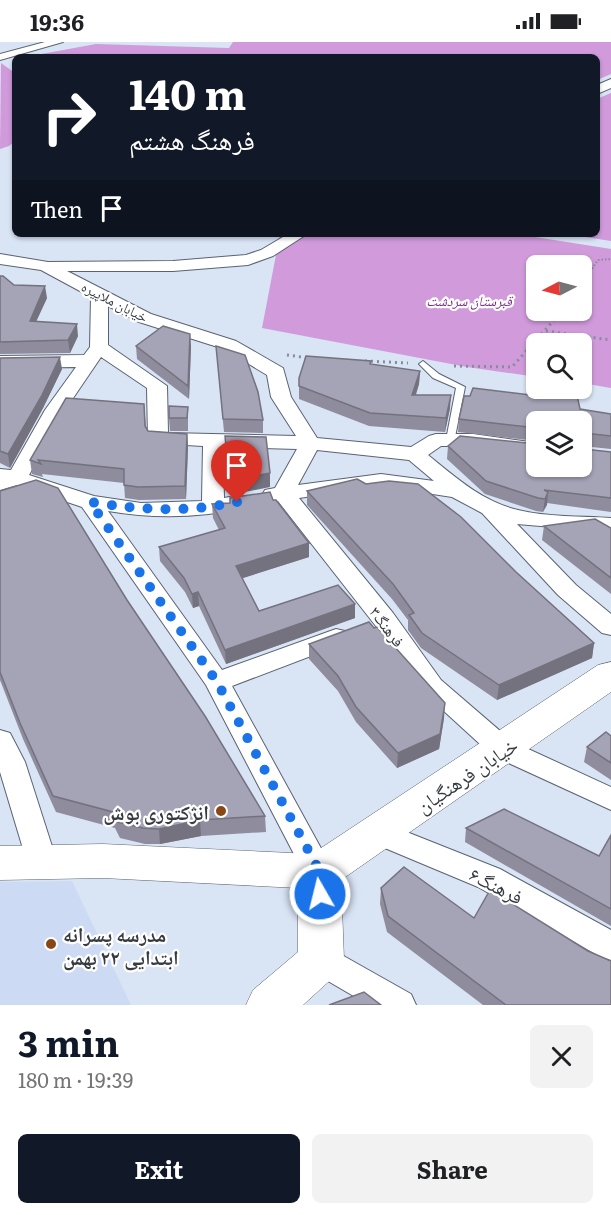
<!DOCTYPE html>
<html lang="en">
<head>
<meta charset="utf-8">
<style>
	:root { --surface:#fff; --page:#f2f2f2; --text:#202124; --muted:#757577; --accent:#111827 }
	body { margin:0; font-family:Literata,"Noto Naskh Arabic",serif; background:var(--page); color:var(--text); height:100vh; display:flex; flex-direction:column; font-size:22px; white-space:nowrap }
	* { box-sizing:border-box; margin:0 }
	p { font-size:20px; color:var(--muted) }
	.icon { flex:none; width:33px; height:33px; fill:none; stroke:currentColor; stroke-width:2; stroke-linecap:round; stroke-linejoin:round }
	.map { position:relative; height:963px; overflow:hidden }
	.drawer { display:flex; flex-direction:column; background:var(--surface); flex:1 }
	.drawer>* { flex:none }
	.guide { position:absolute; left:12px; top:12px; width:588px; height:183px; border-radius:9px; box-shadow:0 2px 4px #0004; background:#111827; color:#fff; overflow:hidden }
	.needle { width:39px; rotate:264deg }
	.buttons { position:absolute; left:526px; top:213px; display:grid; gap:12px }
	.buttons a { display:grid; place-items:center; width:66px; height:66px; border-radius:9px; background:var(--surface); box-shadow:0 2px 4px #0004; font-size:30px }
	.pin { position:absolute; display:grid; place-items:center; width:51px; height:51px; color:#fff; margin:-62px -26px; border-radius:50% 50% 50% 0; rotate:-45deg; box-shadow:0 0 6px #0007 }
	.pin .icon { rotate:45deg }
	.me { position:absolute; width:66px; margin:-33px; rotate:352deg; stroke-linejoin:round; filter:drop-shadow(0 0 4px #0008) }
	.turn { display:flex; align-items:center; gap:21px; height:126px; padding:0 18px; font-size:27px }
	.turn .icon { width:78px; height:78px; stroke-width:2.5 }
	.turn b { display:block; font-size:42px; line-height:51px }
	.then { display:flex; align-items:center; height:57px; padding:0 18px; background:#0003; gap:12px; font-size:22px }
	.round { display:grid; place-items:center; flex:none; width:63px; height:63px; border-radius:9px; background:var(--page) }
	.overview { display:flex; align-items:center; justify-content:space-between; height:102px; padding:0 18px }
	h1 { font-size:36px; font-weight:700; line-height:45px; color:var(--accent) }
	.cta { display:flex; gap:12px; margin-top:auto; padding:12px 18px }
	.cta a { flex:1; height:69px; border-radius:9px; background:var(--accent); color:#fff; font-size:24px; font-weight:700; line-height:69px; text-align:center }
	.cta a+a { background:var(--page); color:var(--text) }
	.status { display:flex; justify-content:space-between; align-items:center; height:42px; padding:0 30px; background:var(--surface); direction:ltr }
	.status svg { height:16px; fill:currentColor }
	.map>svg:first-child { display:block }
	.built { fill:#ccdbf3 }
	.green { fill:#d09adb; fill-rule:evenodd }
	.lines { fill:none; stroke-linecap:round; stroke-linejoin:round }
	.lane-casing { stroke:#5a6372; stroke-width:2 }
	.street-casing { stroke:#5a6372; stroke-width:2 }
	.secondary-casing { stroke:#5a6372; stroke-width:1 }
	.path-far1 { stroke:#858d99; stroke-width:2; stroke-dasharray:1.5 2; stroke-linecap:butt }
	.path { stroke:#858d99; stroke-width:3; stroke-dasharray:2 4; stroke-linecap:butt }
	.lane { fill:#fff; fill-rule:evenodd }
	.street { fill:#fff; fill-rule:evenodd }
	.secondary { fill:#fff; fill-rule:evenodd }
	.wall { fill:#8e8c9d }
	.shaded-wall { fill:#74727f }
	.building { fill:#a5a3b6; stroke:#74727f; stroke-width:1.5 }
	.route { stroke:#1a73e8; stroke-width:10; stroke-dasharray:0 18 }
	.poi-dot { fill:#894716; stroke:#fff; stroke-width:2 }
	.labels { text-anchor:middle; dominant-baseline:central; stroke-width:4.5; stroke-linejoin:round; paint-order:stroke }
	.far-park-label { font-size:14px; font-style:italic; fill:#782f87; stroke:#fff }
	.far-street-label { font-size:14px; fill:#363b41; stroke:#fff }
	.street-label { font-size:16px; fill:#363b41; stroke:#fff }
	.near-street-label { font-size:20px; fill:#363b41; stroke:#fff }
	.near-poi-label { font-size:20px; font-weight:bold; fill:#363b41; stroke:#fff; text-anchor:end }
</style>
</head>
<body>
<div class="status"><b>19:36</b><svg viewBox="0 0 49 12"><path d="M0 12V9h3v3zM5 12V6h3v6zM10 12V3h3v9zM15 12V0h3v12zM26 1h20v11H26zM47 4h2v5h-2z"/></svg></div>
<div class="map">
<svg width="611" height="963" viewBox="0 0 611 963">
	<rect width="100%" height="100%" fill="#d9e4f5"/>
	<polygon class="built" points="72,839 131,963 0,963 0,840"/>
	<g class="green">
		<polygon points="233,0 611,0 611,32 597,38 597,15 39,15 36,13 96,2 229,6"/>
		<polygon points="1,21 15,31 15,99 9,104 0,107"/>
		<polygon points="611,51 611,199 566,192 597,192 597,57"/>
		<path d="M280 192H516L611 207V346L582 341V302H537V335L467 325 262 286ZM537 224H582V268H537Z"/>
	</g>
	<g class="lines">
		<g class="lane-casing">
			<polygon id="lane" points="423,319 439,332 465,345 454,400 451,401 446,398 456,346 433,336 419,322"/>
		</g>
		<g class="street-casing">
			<g id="street">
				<polygon points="45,0 63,0 0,18 0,12"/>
				<polygon points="611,37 611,46 597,52 597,43"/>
				<path d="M288 192H307L273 214 248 223 173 229H67L151 272 236 299 283 326 291 355 317 396 411 405 429 394 436 392H473L537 401V413L473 404H441L428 413C455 435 483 460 518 468 546 475 582 474 611 476V490L517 482 576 543 611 572V593L602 591 558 553 482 471 452 455 381 444 299 456 393 571 441 638 513 700 611 745V768L493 714 423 650 375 583 278 459 265 458 262 453 265 448 275 446 297 407 223 405 224 456 240 453 248 455 251 460 248 465C202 476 154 477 108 469L222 628 336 587 345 589 349 595 345 601 232 644 334 830 330 839 319 842 308 839 206 643 82 465 17 443 0 448V427L11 428 45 368 76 325 0 326V314L84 313 90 305 91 255 41 228 0 222V212L48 220 173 219 246 213 261 208ZM108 264 139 280 224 307 267 333 271 355 296 394 168 391 167 344 108 303ZM101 315 147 346 148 397 151 401 203 404 202 459 141 461 94 454 29 433 65 368ZM317 408 409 418 434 439 381 432 298 443Z"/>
				<polygon points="0,688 10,691 25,720 57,820 53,829 42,832 31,829 27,820 0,730"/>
				<polygon points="379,779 500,827 611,888 611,918 599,914 478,845 368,799 364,791 368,783"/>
				<polygon points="321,904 333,908 411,952 416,963 369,963 309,928 305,918 309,908"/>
			</g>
		</g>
		<g class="secondary-casing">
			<polygon id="secondary" points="611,620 611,650 341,838 344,918 337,932 303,963 246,963 253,948 298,910 298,846 103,836 0,838 0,804 103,802 312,812 598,623"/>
		</g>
		<polyline class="path-far1" points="582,241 598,218 611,217"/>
		<g class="path">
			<polyline points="546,289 611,298"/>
			<polyline points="287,313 309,316"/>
			<polyline points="365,319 408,321"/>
			<polyline points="454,324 512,325 563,268"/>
		</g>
		<use href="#lane" class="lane"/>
		<use href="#street" class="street"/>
		<use href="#secondary" class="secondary"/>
	</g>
	<g class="wall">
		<polygon points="0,234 14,243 47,256 36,279 78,294 70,311 0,312"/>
		<polygon points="136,304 191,304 189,357 137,317"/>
		<polygon points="216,304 263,378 263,391 224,390"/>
		<polygon points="0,316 62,327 43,366 10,426 0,421"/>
		<polygon points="371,319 370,322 420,329 419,342 416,353 450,366 445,390 369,384 299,357 299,336"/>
		<polygon points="144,362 146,385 148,389 187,392 188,405 186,457 139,458 125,456 124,441 42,432 43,435 32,432 30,418"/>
		<polygon points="188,365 188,389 170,389 169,376"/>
		<polygon points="580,367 611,372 611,407 582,404 537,380 537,399 458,390 459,377"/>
		<polygon points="448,404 584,407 611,410 611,470 547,461 543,470 536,469 485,452 447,417"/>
		<polygon points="366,442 516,530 594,601 592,616 497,658 421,606 408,588 408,578 392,557 307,463 307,449"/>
		<polygon points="0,449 127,558 265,774 266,790 201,794 160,802 145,802 120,796 115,786 56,770 23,697 0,638"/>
		<polygon points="273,458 309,501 309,515 242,536 259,569 355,576 226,622 199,564 193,566 185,550 160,519 159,505 219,488 213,476 212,462"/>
		<polygon points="544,484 611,486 611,552 542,498"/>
		<polygon points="309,602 444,676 439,707 397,726 356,680 338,649 309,617"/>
		<polygon points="611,694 611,738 584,720 587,705"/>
		<polygon points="466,786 599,814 611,793 611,884 465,800"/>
		<polygon points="381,846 474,876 588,909 611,963 483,963 387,890 380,862"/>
	</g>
	<g class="shaded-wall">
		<polygon points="45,244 47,256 31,291 30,279"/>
		<polygon points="77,282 78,294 70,311 68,298"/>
		<polygon points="190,292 191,304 189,357 188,344"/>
		<polygon points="60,315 62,327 43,366 10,426 8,412"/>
		<polygon points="420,329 419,342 411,366 412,353"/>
		<polygon points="451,353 450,366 445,390 446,376"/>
		<polygon points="187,392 188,405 186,457 185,444"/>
		<polygon points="270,431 270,445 230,453 229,439"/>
		<polygon points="548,450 547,463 543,470 545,457"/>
		<polygon points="309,501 309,515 237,538 236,524"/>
		<polygon points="198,550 199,564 193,566 192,552"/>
		<polygon points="355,562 355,576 226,622 225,608"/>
		<polygon points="594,601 592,616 497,658 499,643"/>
		<polygon points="445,661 444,676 439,707 397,726 398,711"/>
		<polygon points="200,778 201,794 160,802 159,787"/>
	</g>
	<g class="building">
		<polygon points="0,234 3,234 14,243 45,244 30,279 77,282 68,298 0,300"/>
		<polygon points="163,284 190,292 188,344 136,304"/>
		<polygon points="216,304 245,313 258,350 263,378 223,377"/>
		<polygon points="306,314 371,319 370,322 420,329 412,353 451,353 446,376 370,371 299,344 299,336"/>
		<polygon points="60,315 42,353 8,412 0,409 0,316"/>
		<polygon points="473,346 539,354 577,353 580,367 611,372 611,394 584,391 582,393 582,380 537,380 537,386 459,377 464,354 470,354"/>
		<polygon points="66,356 144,362 145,384 148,389 187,392 185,444 138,445 124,443 124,427 38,418 41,422 30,418"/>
		<polygon points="169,364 188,365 187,376 169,376"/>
		<polygon points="225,394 266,395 270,431 229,439"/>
		<polygon points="460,394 537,402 537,424 582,424 582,406 584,407 611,410 611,456 544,448 548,450 545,457 538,456 486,439 448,404"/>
		<polygon points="357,437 366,442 389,439 418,442 461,475 516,530 594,601 499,643 422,591 409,573 414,571 393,542 307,449"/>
		<polygon points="36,438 58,446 127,558 205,674 265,774 200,778 159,787 143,786 118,780 113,770 53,754 20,681 0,630 0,449"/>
		<polygon points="270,450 273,458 276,458 309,501 236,524 259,569 338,543 355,562 225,608 198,550 192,552 184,536 159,505 225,486 212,462 230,461 230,456"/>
		<polygon points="595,477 611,486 611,536 544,484"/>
		<polygon points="369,580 374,586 377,585 445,661 440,692 398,711 356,665 338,634 309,602"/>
		<polygon points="606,690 611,694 611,721 587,705"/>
		<polygon points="504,767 599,814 611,793 611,867 466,786"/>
		<polygon points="404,825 474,876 490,848 588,909 611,919 611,963 506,963 388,874 381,846"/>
		<polygon points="364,950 381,963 329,963"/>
	</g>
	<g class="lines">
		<path class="route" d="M237 460C186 471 141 468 90 460L217 640 320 830V852"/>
	</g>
	<g class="poi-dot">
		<circle cx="221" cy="769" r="6"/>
		<circle cx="51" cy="902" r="6"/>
	</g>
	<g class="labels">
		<g class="far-park-label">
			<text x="469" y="258">قبرستان سردشت</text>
		</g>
		<g class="far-street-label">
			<text transform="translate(115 259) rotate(27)">خیابان ملاپیره</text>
		</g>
		<g class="street-label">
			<text transform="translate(388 584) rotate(53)">فرهنگ۳</text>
		</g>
		<g class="near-street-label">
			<text transform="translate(466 732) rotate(-34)">خیابان فرهنگیان</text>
			<text transform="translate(497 842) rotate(27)">فرهنگ۶</text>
		</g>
		<g class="near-poi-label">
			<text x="209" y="769">انژکتوری بوش</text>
			<text x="63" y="891" text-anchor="start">مدرسه پسرانه<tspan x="63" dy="23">ابتدایی ۲۲ بهمن</tspan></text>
		</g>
	</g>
</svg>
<div class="buttons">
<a><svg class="needle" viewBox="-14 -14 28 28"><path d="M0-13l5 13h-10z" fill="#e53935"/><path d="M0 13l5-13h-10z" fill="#757577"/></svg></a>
<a><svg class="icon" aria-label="search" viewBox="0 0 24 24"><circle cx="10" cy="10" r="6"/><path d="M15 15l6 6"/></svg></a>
<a><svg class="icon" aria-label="layers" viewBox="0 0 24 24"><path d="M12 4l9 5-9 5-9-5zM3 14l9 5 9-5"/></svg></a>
</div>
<div class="pin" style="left:237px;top:460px;background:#d93025"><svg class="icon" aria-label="arrive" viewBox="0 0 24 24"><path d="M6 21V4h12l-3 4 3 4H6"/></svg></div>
<svg class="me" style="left:320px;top:852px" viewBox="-20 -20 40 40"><circle r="17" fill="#1a73e8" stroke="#fff" stroke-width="3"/><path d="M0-11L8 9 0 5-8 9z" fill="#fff"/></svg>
<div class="guide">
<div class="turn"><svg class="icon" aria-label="right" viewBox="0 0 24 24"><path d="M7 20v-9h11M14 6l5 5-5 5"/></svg><div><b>140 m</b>فرهنگ هشتم</div></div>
<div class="then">Then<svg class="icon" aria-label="arrive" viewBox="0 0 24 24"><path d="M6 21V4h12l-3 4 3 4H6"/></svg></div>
</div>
</div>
<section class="drawer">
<div class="overview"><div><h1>3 min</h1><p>180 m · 19:39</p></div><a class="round"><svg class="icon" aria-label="close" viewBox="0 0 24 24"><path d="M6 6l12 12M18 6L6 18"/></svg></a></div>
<div class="cta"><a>Exit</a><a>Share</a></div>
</section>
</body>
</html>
